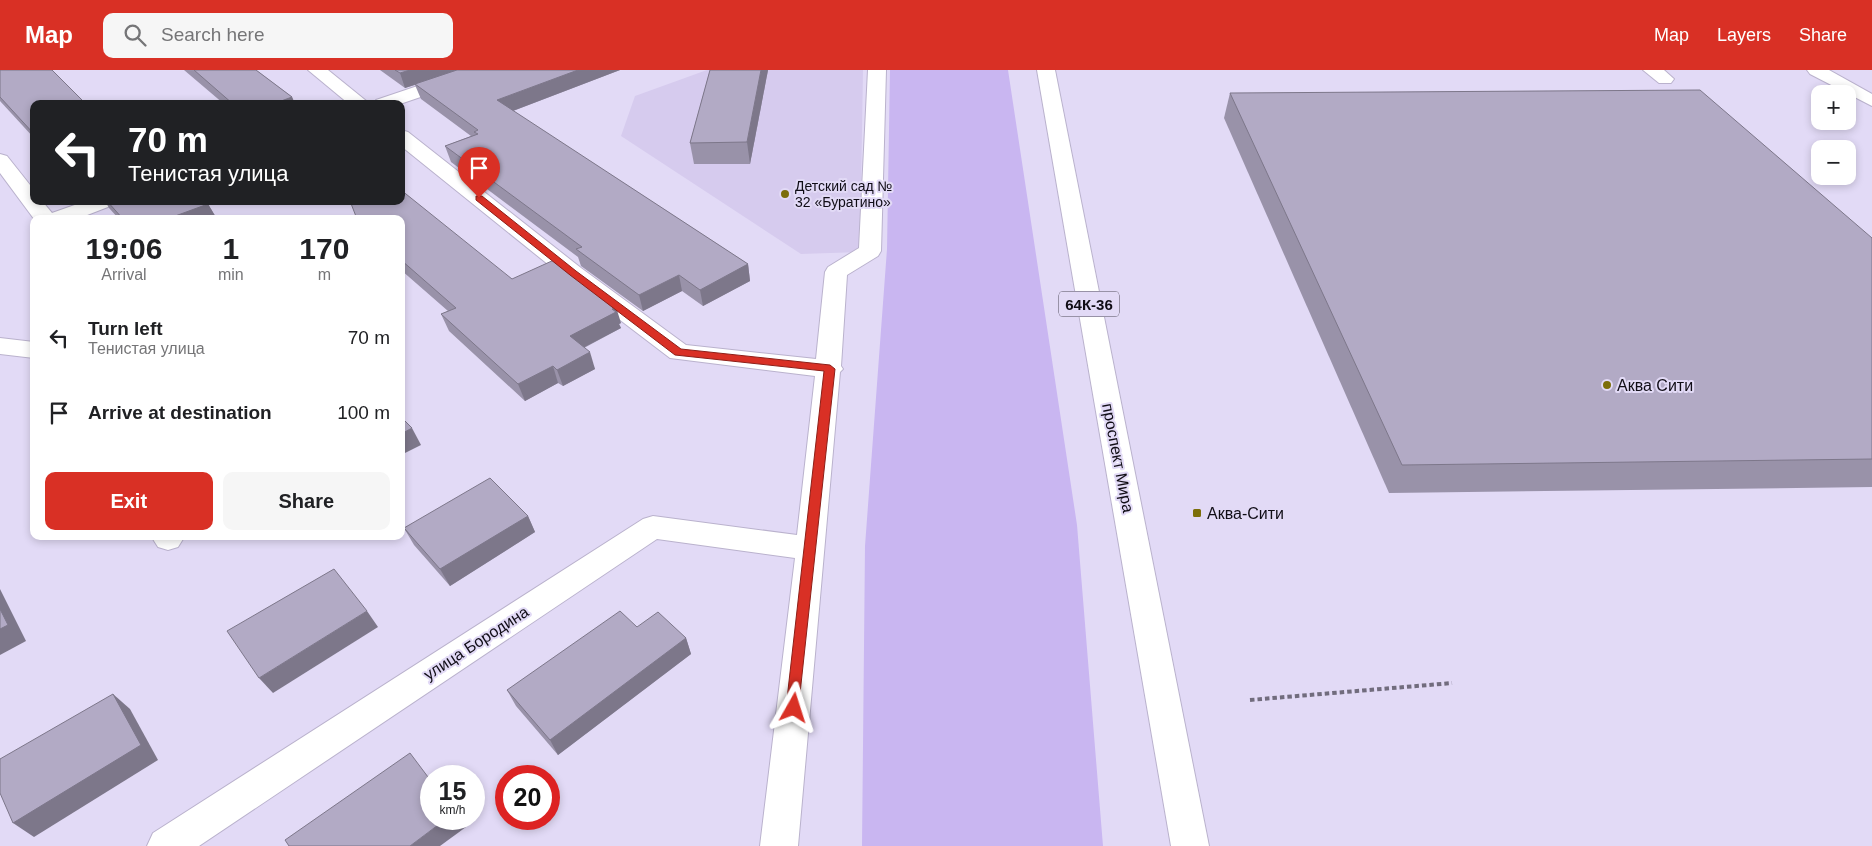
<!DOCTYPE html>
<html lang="en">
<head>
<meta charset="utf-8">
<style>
	:root { --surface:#fff; --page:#f6f6f6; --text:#202124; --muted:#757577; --accent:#d93025 }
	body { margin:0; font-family:Arial,sans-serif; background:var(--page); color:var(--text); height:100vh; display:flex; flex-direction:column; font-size:19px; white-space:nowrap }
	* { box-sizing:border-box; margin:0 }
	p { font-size:16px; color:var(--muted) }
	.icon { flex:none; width:28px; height:28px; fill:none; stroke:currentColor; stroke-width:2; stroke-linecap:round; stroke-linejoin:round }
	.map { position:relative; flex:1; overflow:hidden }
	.sheet { position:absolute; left:30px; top:145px; width:375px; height:325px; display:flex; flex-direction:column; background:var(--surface); border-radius:10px; box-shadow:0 2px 8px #0003 }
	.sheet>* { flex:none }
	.guide { position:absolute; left:30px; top:30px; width:375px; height:105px; border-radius:10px; box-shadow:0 2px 8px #0003; background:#202124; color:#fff; overflow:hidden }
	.buttons { position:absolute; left:1811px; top:15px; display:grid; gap:10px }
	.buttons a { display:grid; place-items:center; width:45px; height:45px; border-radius:10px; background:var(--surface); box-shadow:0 2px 8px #0003; font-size:25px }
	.speed { position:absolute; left:420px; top:695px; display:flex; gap:10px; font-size:25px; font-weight:700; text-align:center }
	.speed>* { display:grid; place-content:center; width:65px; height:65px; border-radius:50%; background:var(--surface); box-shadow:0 2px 8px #0003; line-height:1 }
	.speed small { font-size:12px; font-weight:400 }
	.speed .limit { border:8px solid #d22; background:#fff; color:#111 }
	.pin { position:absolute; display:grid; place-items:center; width:42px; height:42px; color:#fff; margin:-51px -21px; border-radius:50% 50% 50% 0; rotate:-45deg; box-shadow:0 0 5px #0007 }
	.pin .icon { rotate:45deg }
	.me { position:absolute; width:55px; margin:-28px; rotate:6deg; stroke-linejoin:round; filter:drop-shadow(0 0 4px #0008) }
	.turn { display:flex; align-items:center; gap:18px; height:105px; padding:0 15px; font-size:22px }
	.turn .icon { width:65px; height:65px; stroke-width:2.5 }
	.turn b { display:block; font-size:35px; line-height:42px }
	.eta { display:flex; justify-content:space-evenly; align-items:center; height:85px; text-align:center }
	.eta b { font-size:30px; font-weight:700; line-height:35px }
	.button { display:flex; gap:10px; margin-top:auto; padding:10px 15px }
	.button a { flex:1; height:58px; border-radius:10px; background:var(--accent); color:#fff; font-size:20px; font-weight:700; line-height:58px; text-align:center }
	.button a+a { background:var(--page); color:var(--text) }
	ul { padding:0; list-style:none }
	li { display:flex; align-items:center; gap:15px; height:75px; padding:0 15px }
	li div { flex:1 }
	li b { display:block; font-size:19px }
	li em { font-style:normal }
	header { display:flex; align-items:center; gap:30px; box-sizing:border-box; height:70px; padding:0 25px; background:var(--accent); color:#fff }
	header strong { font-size:24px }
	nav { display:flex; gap:28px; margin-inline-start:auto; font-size:18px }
	.search { width:350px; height:45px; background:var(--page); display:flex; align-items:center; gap:12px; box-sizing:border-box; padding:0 18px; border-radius:10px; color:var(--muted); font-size:19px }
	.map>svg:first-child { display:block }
	.built { fill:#d6cbee }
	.green { fill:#c9b6f1 }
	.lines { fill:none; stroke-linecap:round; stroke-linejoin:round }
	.minor-casing { stroke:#bab2cd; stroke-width:2 }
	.major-casing { stroke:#bab2cd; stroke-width:2 }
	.path { stroke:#716c7d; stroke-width:4; stroke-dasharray:4.5 3; stroke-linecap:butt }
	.minor { fill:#fff; fill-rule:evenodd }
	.major { fill:#fff; fill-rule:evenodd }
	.wall { fill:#9992a9 }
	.shaded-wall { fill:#7d778a }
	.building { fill:#b2aac5; stroke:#7d778a }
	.route { fill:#d93025; stroke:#8d1f18 }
	.poi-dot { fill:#7c6e0a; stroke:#e2daf6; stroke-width:2 }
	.labels { text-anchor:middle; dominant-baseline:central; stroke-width:4; stroke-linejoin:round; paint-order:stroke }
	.far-poi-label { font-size:14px; fill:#100d16; stroke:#e2daf6; text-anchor:start }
	.shield { fill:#e2daf6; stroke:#4f4a59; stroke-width:1 }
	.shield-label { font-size:15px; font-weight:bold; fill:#100d16 }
	.poi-label { font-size:16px; fill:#100d16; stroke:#e2daf6; text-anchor:start }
	.street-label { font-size:16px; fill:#100d16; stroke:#e2daf6 }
</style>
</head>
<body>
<header>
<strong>Map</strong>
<div class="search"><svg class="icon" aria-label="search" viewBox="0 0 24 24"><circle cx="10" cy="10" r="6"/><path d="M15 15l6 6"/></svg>Search here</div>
<nav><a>Map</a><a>Layers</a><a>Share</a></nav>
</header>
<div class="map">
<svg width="1872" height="776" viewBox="0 0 1872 776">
	<rect width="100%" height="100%" fill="#e2daf6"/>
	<polygon class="built" points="707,0 863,0 860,182 801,184 621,66 635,26"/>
	<polygon class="green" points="890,0 1008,0 1077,455 1103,776 862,776 865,476 887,179"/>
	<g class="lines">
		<g class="minor-casing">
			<g id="minor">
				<polygon points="308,0 328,0 370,34 349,34"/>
				<polygon points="465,0 491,0 488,4 400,34 373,34 376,30"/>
				<polygon points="868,0 886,0 881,181 878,186 847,205 841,296 843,299 840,302 798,776 760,776 795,488 657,469 199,776 147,776 153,763 643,449 653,446 797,465 815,306 670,288 565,208 401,76 401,60 408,62 581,198 686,275 816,289 825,202 828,197 859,178"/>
				<polygon points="1643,0 1664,0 1674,9 1671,13 1659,13"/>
				<polygon points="1807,0 1829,0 1872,24 1872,36 1810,4"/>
				<polygon points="0,84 7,86 34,120 34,131 42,131 52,143 86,131 116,131 113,135 77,149 34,149 0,103"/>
				<polygon points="0,268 34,272 34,288 0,284"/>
				<polygon points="151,466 181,466 183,469 178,477 168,480 158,477"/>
			</g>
		</g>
		<g class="major-casing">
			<polygon id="major" points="1037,0 1055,0 1209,776 1171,776"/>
		</g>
		<polyline class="path" points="1250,630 1452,613"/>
		<use href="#minor" class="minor"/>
		<use href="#major" class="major"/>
	</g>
	<g class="wall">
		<polygon points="0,0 34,34 34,68 0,31"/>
		<polygon points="184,0 256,0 292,27 295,34 224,34"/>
		<polygon points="380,0 620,0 513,41 748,194 750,211 703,236 682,221 643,241 581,196 578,187 451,92 445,76 471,66 421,29 415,15 405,18"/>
		<polygon points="710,0 768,0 750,94 694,94 690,73"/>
		<polygon points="1230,23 1872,168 1872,417 1389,423 1224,48"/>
		<polygon points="105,131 206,131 208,134 217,149 119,149 109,138"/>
		<polygon points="401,149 512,209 621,253 619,254 621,258 584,278 595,299 563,316 558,313 525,331 449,261 441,244 448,241 401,200"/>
		<polygon points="528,446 535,462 450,516 414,475 404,458"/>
		<polygon points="637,557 686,568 691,584 558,685 516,636 507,620"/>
	</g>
	<g class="shaded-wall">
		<polygon points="410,0 459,0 405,18 400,3"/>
		<polygon points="578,0 620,0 502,45 497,30"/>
		<polygon points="761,0 768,0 750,94 747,72"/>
		<polygon points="292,27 295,34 273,34"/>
		<polygon points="208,134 217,149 167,149"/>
		<polygon points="748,194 750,211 703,236 700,220"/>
		<polygon points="679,205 682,221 643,241 639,225"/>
		<polygon points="616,237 621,253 619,254 621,258 575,282 570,266"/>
		<polygon points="590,282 595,299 563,316 557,300"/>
		<polygon points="553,296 558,313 525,331 518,314"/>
		<polygon points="412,358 421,375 401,385 401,364"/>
		<polygon points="528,446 535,462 450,516 440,499"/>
		<polygon points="0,519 26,571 0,585"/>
		<polygon points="367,541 378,557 273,623 259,608"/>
		<polygon points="686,568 691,584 558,685 550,670"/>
		<polygon points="113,624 130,639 158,690 34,767 13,753"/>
		<polygon points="446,749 460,749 466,757 440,776 410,776"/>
	</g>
	<g class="building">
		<polygon points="0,0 52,0 86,34 34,34 34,64 0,27"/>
		<polygon points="194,0 256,0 292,27 273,34 233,34"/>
		<polygon points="395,0 410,0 400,3"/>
		<polygon points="457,0 578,0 497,30 748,194 700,220 679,205 639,225 576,179 582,177 445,76 478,64 474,62 478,60 415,14"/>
		<polygon points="710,0 761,0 747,72 690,73"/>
		<polygon points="1700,20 1872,168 1872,389 1402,395 1230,23"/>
		<polygon points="401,120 512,209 554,190 616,237 612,239 616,242 570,266 590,282 557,300 553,296 518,314 441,244 456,238 401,190 401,149 357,149 350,131 401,131"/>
		<polygon points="107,131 206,131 208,134 167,149 123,149"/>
		<polygon points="401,347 412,358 401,364"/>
		<polygon points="490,408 528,446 440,499 404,458"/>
		<polygon points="334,499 367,541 259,608 227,561"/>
		<polygon points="0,539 8,555 0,559"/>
		<polygon points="620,541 637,557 658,542 686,568 550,670 507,620"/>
		<polygon points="113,624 141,675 13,753 0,723 0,689"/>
		<polygon points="410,683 431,711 431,749 446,749 410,776 289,776 285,770"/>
	</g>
	<polygon class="route" points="476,126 482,126 576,201 681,279 830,295 835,299 798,642 794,644 789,642 786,638 824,301 675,285 570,205 476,130"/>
	<g class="poi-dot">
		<circle cx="785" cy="124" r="5"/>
		<circle cx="1607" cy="315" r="5"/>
		<rect x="1192" y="438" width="10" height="10" rx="2.5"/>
	</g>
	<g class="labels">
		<g class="far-poi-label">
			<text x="795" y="116">Детский сад №<tspan x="795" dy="16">32 «Буратино»</tspan></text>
		</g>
		<rect class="shield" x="1059" y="221.5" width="60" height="25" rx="4"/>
		<g class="shield-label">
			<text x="1089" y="234">64К-36</text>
		</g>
		<g class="poi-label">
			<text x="1617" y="315">Аква Сити</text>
			<text x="1207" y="443">Аква-Сити</text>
		</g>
		<g class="street-label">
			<text transform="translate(1118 388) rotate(79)">проспект Мира</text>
			<text transform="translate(476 573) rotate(-33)">улица Бородина</text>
		</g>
	</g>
</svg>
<div class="buttons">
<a>+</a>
<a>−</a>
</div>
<div class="speed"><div>15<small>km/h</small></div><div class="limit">20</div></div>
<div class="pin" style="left:479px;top:128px;background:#d93025"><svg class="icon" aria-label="arrive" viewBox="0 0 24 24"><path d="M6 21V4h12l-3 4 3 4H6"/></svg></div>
<svg class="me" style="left:794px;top:638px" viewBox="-20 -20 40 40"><path d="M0-17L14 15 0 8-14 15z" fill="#d93025" stroke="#fff" stroke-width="4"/></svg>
<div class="guide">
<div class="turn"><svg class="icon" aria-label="left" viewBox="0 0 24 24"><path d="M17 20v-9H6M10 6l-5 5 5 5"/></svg><div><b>70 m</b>Тенистая улица</div></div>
</div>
<section class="sheet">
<div class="eta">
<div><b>19:06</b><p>Arrival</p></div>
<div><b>1</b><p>min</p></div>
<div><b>170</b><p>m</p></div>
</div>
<ul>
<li><svg class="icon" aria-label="left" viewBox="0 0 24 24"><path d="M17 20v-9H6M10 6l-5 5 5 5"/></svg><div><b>Turn left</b><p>Тенистая улица</p></div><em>70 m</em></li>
<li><svg class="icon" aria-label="arrive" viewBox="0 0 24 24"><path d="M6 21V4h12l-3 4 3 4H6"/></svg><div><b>Arrive at destination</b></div><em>100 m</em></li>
</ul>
<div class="button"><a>Exit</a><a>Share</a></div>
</section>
</div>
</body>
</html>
